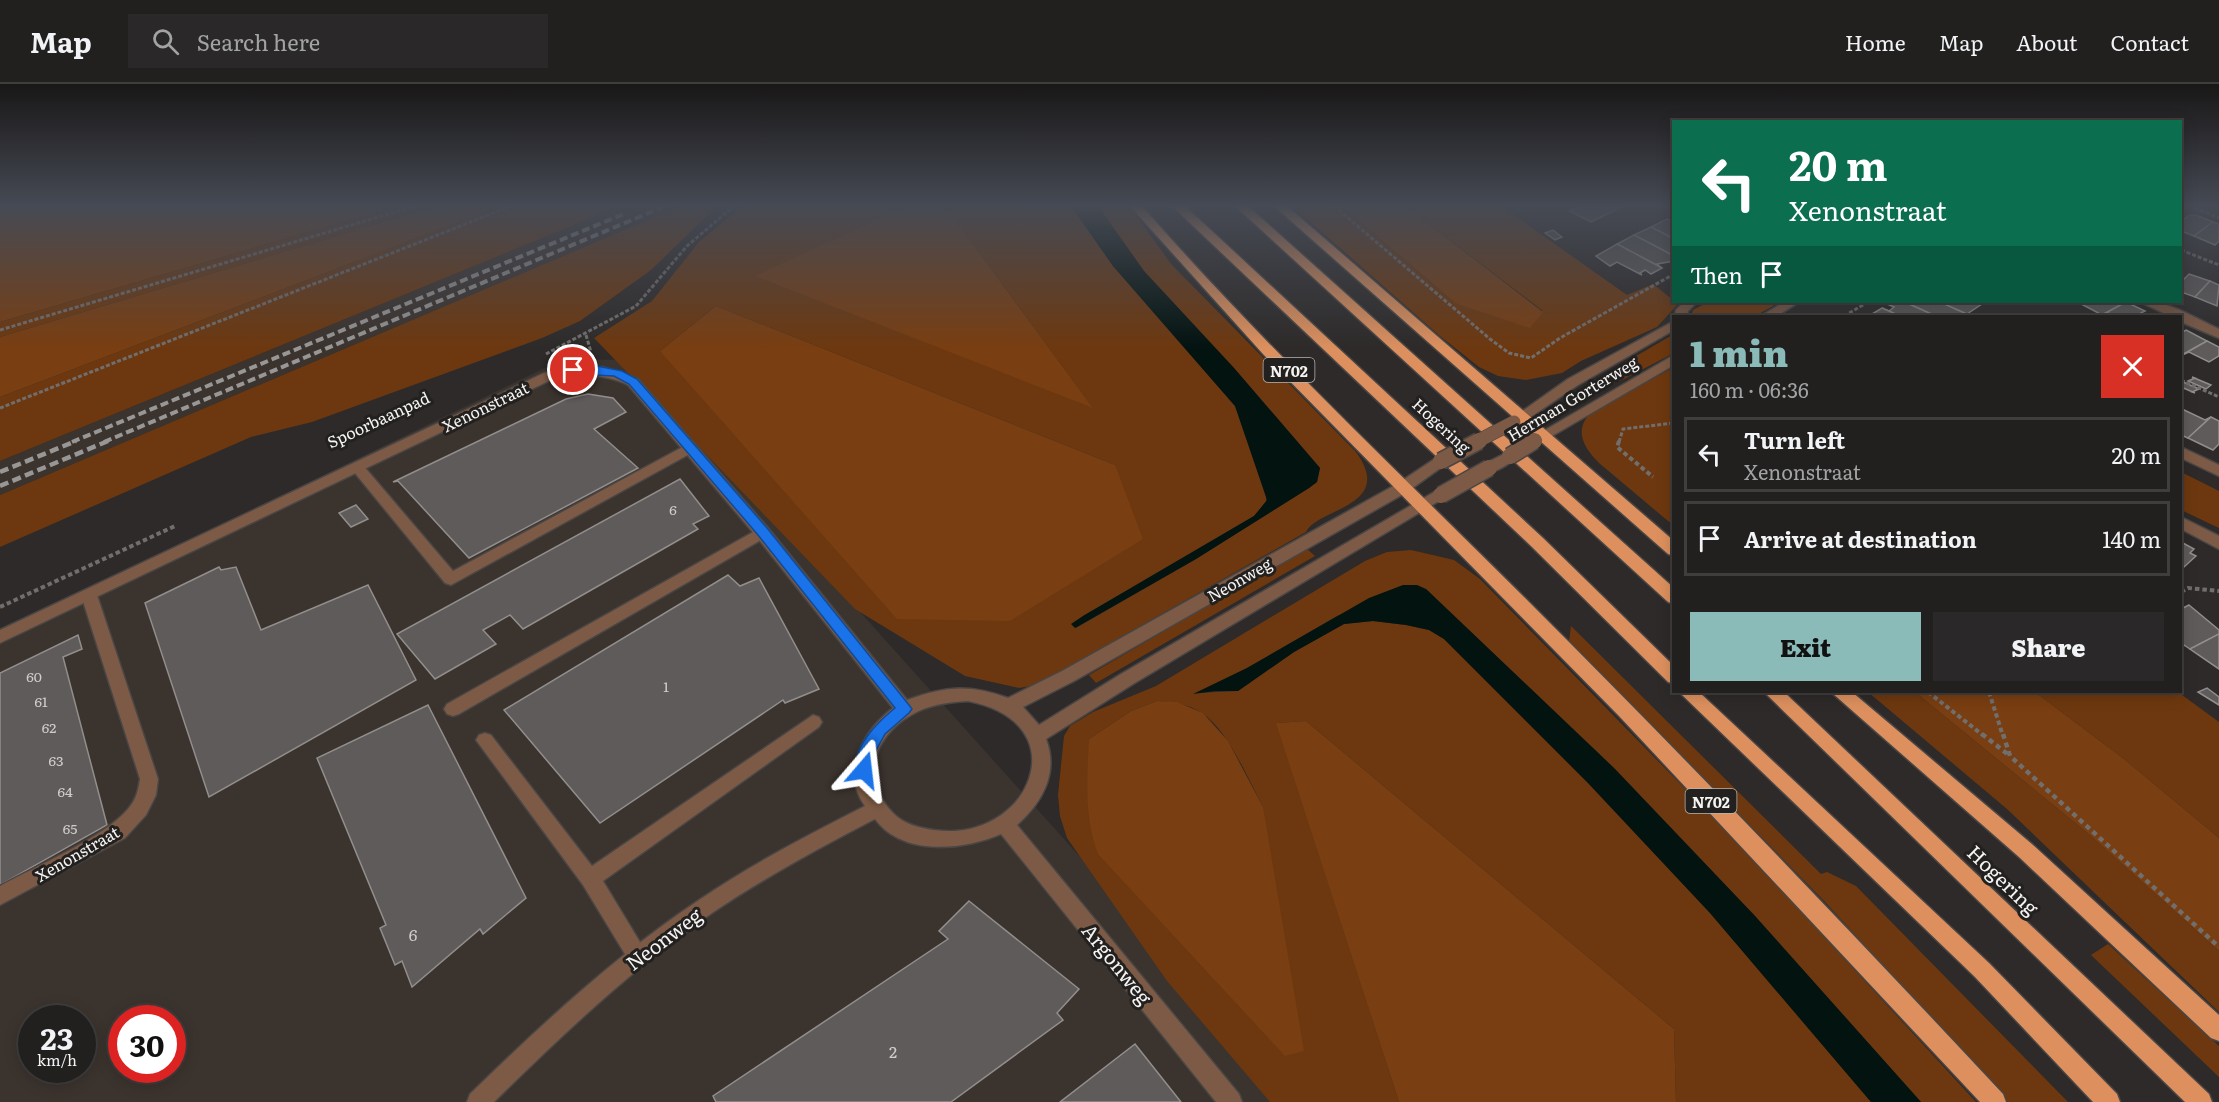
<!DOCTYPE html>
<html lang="en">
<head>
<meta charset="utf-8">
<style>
	:root { --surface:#22201f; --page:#2a2828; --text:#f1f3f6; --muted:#a2a3a4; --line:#3f3e3d; --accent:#8bbbb9 }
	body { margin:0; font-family:Literata,serif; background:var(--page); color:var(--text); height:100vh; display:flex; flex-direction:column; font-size:22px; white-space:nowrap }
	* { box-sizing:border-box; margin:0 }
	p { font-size:20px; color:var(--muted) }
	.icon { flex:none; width:33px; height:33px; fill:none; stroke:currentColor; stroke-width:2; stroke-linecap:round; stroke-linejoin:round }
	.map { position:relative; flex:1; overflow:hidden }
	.drawer { position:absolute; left:1672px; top:231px; width:510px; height:378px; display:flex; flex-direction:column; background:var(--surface); border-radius:0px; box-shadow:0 3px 15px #0003,0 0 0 2px var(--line) }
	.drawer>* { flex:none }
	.top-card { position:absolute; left:1672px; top:36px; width:510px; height:183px; border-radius:0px; box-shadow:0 3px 15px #0003,0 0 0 2px var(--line); background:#0b6e4f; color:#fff; overflow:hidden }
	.speed { position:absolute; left:18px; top:921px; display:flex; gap:12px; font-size:30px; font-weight:700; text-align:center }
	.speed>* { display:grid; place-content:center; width:78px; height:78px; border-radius:50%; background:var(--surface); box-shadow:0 3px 15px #0003,0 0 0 2px var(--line); line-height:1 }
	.speed small { font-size:15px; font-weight:400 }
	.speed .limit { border:9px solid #d22; background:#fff; color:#111 }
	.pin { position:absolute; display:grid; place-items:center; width:51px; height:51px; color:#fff; margin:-26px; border:3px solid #fff; border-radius:50%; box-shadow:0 2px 6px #0007 }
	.me { position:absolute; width:66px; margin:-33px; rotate:17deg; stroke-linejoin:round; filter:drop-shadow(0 0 4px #0008) }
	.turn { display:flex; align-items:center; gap:21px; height:126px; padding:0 18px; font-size:27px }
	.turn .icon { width:78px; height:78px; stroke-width:2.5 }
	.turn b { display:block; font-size:42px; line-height:51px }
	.then { display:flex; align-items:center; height:57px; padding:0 18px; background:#0003; gap:12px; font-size:22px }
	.round { display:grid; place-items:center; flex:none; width:63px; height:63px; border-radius:0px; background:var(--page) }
	.head { display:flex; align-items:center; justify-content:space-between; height:102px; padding:0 18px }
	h1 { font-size:36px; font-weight:800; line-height:45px; color:var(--accent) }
	.button { display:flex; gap:12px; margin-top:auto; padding:12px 18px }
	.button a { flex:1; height:69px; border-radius:0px; background:var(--accent); color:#111; font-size:24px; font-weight:800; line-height:69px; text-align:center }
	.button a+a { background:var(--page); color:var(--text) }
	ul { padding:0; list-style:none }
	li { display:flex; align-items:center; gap:18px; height:75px; margin:0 12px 9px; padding:0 6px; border:3px solid var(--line); border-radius:0px }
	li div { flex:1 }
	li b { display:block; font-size:22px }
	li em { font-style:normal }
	header { display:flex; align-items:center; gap:36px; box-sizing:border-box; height:84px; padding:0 30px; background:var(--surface); border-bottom:2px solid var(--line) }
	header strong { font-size:28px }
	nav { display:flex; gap:33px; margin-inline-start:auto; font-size:21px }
	.search { width:420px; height:54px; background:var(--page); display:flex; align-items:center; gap:15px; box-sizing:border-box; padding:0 21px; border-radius:0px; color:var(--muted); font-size:22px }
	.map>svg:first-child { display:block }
	.built { fill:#3b332e; fill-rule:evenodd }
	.green { fill:#6d380f; fill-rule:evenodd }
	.forest { fill:#793e11 }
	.water { fill:#031310 }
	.building { fill:#5e5b5a; stroke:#918e8c; stroke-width:1.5 }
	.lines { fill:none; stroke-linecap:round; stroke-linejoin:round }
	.service-casing { stroke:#494645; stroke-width:3 }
	.minor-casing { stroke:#494645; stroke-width:3 }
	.trunk-casing { stroke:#494645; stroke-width:3 }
	.path-far2 { stroke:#716f6e; stroke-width:3; stroke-dasharray:4 2; stroke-linecap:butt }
	.path-far1 { stroke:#716f6e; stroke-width:4; stroke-dasharray:4.5 3; stroke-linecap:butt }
	.path { stroke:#716f6e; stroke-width:4.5; stroke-dasharray:5 4; stroke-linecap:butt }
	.service { fill:#7d5a45; fill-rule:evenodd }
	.minor { fill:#7d5a45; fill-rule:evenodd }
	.trunk { fill:#dd905e; fill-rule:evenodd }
	.rail-far1 { stroke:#999796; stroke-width:4; stroke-dasharray:8 4; stroke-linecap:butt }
	.rail { stroke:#999796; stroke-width:4.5; stroke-dasharray:9 4.5; stroke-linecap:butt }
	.minor-bridge-far1-casing { stroke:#494645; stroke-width:14; stroke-linecap:butt }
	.minor-bridge-casing { stroke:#494645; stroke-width:19; stroke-linecap:butt }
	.minor-bridge-far1 { stroke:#7d5a45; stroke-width:13 }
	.minor-bridge { stroke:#7d5a45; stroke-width:16 }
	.route { fill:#1a73e8; stroke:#114b97; stroke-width:1.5 }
	.labels { text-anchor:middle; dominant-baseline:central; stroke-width:6; stroke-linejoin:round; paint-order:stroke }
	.number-label { font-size:14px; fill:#cfcecd }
	.shield { fill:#23211f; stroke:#b6b5b3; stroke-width:1.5 }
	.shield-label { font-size:15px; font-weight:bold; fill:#f5f4f3 }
	.street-label { font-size:16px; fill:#f5f4f3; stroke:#23211f }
	.near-number-label { font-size:16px; fill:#cfcecd }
	.near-street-label { font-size:20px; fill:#f5f4f3; stroke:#23211f }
</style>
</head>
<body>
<header>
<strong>Map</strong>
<div class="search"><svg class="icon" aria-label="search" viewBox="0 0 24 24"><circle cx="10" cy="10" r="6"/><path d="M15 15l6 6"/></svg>Search here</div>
<nav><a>Home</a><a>Map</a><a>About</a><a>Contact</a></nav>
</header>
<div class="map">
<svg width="2219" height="1018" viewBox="0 0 2219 1018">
	<rect width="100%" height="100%" fill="#2d2a29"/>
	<g class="built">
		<polygon points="620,122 681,122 0,411 0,377"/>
		<path d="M563 275 634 276 1300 1018H0V548ZM32 934H82V986H32ZM122 934H172V986H122Z"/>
	</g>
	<g class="green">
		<polygon points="397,122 437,122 0,253 0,238"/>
		<polygon points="501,122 620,122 0,377 0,313"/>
		<polygon points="681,122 717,122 651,186 580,237 542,254 312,338 251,353 0,463 0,411"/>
		<path d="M742 122H906L756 192 1092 323 945 122H1071L1113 182 1235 322 1266 411V421L1254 432 1083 532 1076 544 1196 475 1309 404 1317 398 1320 384 1234 284 1144 187 1098 122H1128L1133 127 1171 180 1356 368C1396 423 1317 424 1306 448L1036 601 1019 604 965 592 855 525 594 254 652 217 699 158ZM716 222 1115 381 660 267Z"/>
		<polygon points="1292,122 1342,122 1455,219 1543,227 1405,122 1501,122 1627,211 1653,200 1678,220 1657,243 1581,277 1562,289 1526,296 1498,292 1479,283 1440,252"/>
		<polygon points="1674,250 1674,269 1624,295 1591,308 1583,303"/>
		<path d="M1674 283V442L1599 379C1584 364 1573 346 1591 329Z"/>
		<polygon points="2181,388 2219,407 2219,444 2181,426"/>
		<polygon points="1306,464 1315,472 1096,599 1089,591"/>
		<path d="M1411 466 1454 476 1480 495 1738 759 1976 1018H1921L1755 832 1614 684 1426 505 1337 532 1247 584 1197 609 1238 607 1294 568 1344 540 1373 537 1406 541 1429 546 1444 555 1588 699 1710 829 1871 1018H1676L1674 945 1306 637 1277 639 1399 1018H1270L1167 897 1067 754 1060 732 1058 711 1064 652 1070 642 1093 628 1156 602 1365 477 1387 468ZM1157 617C1172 618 1189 620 1202 629 1227 645 1249 696 1263 723L1089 655 1131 627Z"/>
		<polygon points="1571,542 1821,790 1827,788 1856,802 2068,1018 2008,1018 1825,818 1569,557"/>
		<polygon points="1868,608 1915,608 2085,747 2219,867 2219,928 2007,725"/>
		<polygon points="2035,608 2178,608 2219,638 2219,754 2124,675"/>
		<polygon points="2108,860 2219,962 2219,993 2091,871"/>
	</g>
	<g class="forest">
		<polygon points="0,122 397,122 0,238"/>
		<polygon points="437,122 501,122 0,313 0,253"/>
		<polygon points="906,122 945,122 1093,324 755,192"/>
		<polygon points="1342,122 1405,122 1543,228 1530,244 1455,219"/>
		<polygon points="1708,218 1780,218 1755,232 1691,232 1693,226"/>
		<polygon points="716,222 1115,381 1143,455 1010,537 897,535 660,267"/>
		<polygon points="1915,608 2035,608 2124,675 2219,754 2219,867 2085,747"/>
		<path d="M1157 617 1177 618 1203 629 1228 657 1263 723 1304 967 1285 972 1098 770C1084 733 1087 695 1089 655L1131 627Z"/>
		<polygon points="1306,637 1674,945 1676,1018 1399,1018 1276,639"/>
	</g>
	<g class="water">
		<polygon points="1071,122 1098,122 1144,187 1234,284 1320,384 1317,398 1309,404 1196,475 1075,544 1071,540 1083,532 1254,432 1267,416 1235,322 1113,182"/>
		<polygon points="1403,501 1417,501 1426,505 1614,684 1755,832 1921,1018 1871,1018 1710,829 1588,699 1444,555 1429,546 1406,541 1373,537 1344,540 1294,568 1238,607 1215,607 1193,610 1247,584 1369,514"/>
	</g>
	<g class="building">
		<polygon points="1580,122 1616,122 1622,123 1591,138 1569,127"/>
		<polygon points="2190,131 2196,131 2213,138 2194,152 2181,147 2181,137"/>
		<polygon points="1667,135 1674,138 1674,155 1651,143"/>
		<polygon points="2213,138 2219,140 2219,157 2215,161 2194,152"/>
		<polygon points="1651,143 1674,155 1674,172 1634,151"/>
		<polygon points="1553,146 1562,153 1555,156 1545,149"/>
		<polygon points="1634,151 1674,172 1674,177 1657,180 1662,184 1617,160"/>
		<polygon points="1617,160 1662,184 1651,190 1645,186 1640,189 1642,191 1617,178 1610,182 1596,172"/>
		<polygon points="2189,190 2210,197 2195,213 2181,208 2181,198"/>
		<polygon points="2210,197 2219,201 2217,222 2195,213"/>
		<polygon points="1891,218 1905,218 1936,232 1900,232 1882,224 1889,227 1894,223 1887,220"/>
		<polygon points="1905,218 1940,218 1967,230 1936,232"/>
		<polygon points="1940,218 1976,218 1982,220 1967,230"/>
		<polygon points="2089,218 2126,218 2102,231 2083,221"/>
		<polygon points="2126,218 2145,227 2135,232 2116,232 2108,229 2102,231"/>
		<polygon points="1882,224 1900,232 1872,230"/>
		<polygon points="2186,246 2207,257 2182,271 2181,249"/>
		<polygon points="2207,257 2219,263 2219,272 2209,278 2189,268 2182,271"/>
		<polygon points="2192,293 2211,301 2206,305 2188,297 2195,294"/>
		<polygon points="2181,297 2199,305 2192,308 2195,309 2181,303"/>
		<polygon points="588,310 613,314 626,328 594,345 638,384 469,474 398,397 393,398 566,315"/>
		<polygon points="2182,325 2205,336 2211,333 2188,354 2181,351"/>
		<polygon points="2211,333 2219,337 2219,360 2213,366 2188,354"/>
		<polygon points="680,395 709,432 693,440 698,445 523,545 510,531 483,546 496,560 435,595 397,550"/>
		<polygon points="356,421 368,435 351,443 339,429"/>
		<polygon points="2181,458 2194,465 2190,469 2196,472 2184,483 2181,482"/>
		<polygon points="219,483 221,486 236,483 261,546 368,501 416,596 209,713 145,519"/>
		<polygon points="728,491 740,502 759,494 819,605 785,619 783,616 600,739 504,626"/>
		<polygon points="2189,521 2219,546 2219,550 2190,565 2181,559 2181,525"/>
		<polygon points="2219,550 2219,585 2190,565"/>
		<polygon points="78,551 82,565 63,573 107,741 0,801 0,589"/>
		<polygon points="2207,604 2219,613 2219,621 2198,608"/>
		<polygon points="428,621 526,814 483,850 480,845 412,903 402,877 395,881 380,844 386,841 317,674"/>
		<polygon points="969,817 1079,905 1057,929 1063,936 951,1018 716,1018 713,1012 948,855 939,847"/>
		<polygon points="1135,960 1181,1018 1060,1018"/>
	</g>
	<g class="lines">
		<g class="service-casing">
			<g id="service">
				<polygon points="690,359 697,364 695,367 451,501 445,499 350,383 357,378 362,380 453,487"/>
				<polygon points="762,443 770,448 768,452 459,630 453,632 447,630 444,625 447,620"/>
				<path d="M89 505 97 511 158 695 156 711 146 731 125 754 0 821V802C34 783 105 753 128 725 136 716 138 707 140 695L81 511Z"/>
				<polygon points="813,631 819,633 822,638 819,643 603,797 649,873 645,880 638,883 631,880 583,801 476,656 479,651 485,649 491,651 592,782"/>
			</g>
		</g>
		<g class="minor-casing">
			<g id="minor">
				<polygon points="1684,218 1697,218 1688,227 1687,232 1675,232 1676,226"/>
				<polygon points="1784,218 1799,218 1777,232 1761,232"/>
				<path d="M2140 218C2166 215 2195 234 2219 245V254L2181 238V232H2170Z"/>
				<polygon points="1674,237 1674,246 1578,301 1519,341 1509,341 1507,338 1568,295"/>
				<polygon points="1674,271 1674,281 1540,359 1535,361 1528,356"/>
				<path d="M602 283 638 295 768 444 907 616C945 602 970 600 1008 614L1062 587 1397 400 1436 374H1446L1448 377 1446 380 1407 408 1074 597 1023 623 1039 641 1121 590 1436 407H1446L1449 411 1133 600 1046 655C1059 689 1042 719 1017 741L1239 1010 1242 1018H1216L1001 750C964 766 903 773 875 735 819 764 764 794 712 829 633 884 563 950 494 1018H467L470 1010C542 940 615 872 699 816 752 780 808 751 865 722 840 688 864 646 893 624L756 452 628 301C603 289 580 290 553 295L0 559V546L544 289 571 284ZM968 617C1081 639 1029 760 934 746 920 744 903 740 893 729 857 692 876 647 919 627 934 620 951 618 968 617Z"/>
				<polygon points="2181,363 2219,381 2219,392 2181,374"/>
				<path d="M1510 367 1515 369 1517 372C1510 380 1495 390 1484 388L1482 384 1484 380Z"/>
				<polygon points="2181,433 2219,452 2219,465 2181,445"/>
			</g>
		</g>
		<g class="trunk-casing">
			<g id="trunk">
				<path d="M1130 122H1142C1265 263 1401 390 1533 522 1693 682 1849 845 2003 1010L2006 1018H1980L1619 632 1263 270Z"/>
				<polygon points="1172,122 1185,122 1543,454 1674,582 1674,600 1668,598 1531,462"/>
				<polygon points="1235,122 1248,122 1674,504 1674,520 1668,518"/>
				<polygon points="1274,122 1287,122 1674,457 1674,472 1668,470"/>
				<polygon points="1679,608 1699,608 1989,879 2117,1010 2120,1018 2093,1018 1975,893"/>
				<polygon points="1764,608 1784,608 2209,1010 2212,1018 2185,1018"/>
				<polygon points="1831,608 1852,608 2033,761 2219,931 2219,957 2211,954 2019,773"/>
			</g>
		</g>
		<g class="path-far2">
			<polyline points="1334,122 1490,255 1509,269 1531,274 1560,254 1674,190"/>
			<polyline points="2189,122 2219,134"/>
			<polyline points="2181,166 2219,181"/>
			<polyline points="1844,232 1868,218"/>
			<polyline points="0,246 415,122"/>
			<polyline points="586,251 591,268"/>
			<polyline points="546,270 636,222 687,162 734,122"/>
			<polyline points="2181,296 2219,313"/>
			<polyline points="0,324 511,122"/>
			<polyline points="1619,358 1623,345 1674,339"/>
		</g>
		<g class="path-far1">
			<polyline points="1619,357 1617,363 1653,393"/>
			<polyline points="2181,508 2188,504 2219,507"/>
			<polyline points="0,523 175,442"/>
			<polyline points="1928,608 1984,652"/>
			<polyline points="1989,608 2003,652"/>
		</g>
		<g class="path">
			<polyline points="1982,650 2010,672"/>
			<polyline points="2003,650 2010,672 2219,863"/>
		</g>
		<use href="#service" class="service"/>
		<use href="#minor" class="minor"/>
		<use href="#trunk" class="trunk"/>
		<g class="rail-far1">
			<polyline points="72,358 626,129"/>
			<polyline points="104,358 665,122"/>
		</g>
		<g class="rail">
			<polyline points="0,388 76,357"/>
			<polyline points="0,402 108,357"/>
		</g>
		<g class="minor-bridge-far1-casing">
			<g id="minor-bridge-far1">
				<polyline points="1476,358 1514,338"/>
				<polyline points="1532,358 1535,356"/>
			</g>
		</g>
		<g class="minor-bridge-casing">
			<g id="minor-bridge">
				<polyline points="1510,372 1534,357"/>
				<polyline points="1441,377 1479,357"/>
				<polyline points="1441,411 1489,384"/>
			</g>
		</g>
		<use href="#minor-bridge-far1" class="minor-bridge-far1"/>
		<use href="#minor-bridge" class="minor-bridge"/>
	</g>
	<linearGradient id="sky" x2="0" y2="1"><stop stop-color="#191717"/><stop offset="0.46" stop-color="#464a54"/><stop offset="1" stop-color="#464a54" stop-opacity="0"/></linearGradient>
	<rect width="2219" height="265" fill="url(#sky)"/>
	<path class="route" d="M597 282 622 287 637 295 767 444 909 621 912 625 909 629 885 650 873 672 870 690H859C847 667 879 637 895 624L758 451 629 300 614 292 573 290 567 286 573 283Z"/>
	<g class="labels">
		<g class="number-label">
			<text x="673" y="425">6</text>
			<text x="34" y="592">60</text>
			<text x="666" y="602">1</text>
			<text x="41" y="617">61</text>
			<text x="49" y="643">62</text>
			<text x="56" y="676">63</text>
			<text x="65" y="707">64</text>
			<text x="70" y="744">65</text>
		</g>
		<g class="shield">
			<rect x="1263.5" y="274" width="51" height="24" rx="4.5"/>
			<rect x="1685.5" y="705" width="51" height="24" rx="4.5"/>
		</g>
		<g class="shield-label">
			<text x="1289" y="286">N702</text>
			<text x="1711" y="717">N702</text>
		</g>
		<g class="street-label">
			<text transform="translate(1572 314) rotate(-31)">Herman Gorterweg</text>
			<text transform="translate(485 322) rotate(-26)">Xenonstraat</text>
			<text transform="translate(378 335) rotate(-25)">Spoorbaanpad</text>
			<text transform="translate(1442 341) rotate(43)">Hogering</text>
			<text transform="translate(1239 495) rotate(-30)">Neonweg</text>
			<text transform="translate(77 769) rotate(-30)">Xenonstraat</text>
		</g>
		<g class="near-number-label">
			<text x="413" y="850">6</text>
			<text x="893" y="967">2</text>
		</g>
		<g class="near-street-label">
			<text transform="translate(2004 795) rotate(44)">Hogering</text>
			<text transform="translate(663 854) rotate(-37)">Neonweg</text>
			<text transform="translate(1118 879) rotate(51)">Argonweg</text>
		</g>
	</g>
</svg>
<div class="speed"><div>23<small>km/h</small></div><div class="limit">30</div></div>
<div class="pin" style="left:573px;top:286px;background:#d93025"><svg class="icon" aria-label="arrive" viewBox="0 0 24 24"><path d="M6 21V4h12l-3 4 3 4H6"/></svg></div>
<svg class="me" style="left:864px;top:686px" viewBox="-20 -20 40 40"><path d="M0-17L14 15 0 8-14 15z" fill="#1a73e8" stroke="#fff" stroke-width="4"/></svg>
<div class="top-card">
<div class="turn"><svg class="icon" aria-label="left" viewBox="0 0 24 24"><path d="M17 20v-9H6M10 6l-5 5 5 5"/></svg><div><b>20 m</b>Xenonstraat</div></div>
<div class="then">Then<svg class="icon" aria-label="arrive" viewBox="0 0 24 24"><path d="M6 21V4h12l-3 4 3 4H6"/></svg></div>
</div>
<section class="drawer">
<div class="head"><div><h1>1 min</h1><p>160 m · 06:36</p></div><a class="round" style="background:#d93025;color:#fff"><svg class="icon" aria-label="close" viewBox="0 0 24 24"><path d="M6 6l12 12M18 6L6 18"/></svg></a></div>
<ul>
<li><svg class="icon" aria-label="left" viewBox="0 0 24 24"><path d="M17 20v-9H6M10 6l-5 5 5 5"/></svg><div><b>Turn left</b><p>Xenonstraat</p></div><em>20 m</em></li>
<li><svg class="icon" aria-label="arrive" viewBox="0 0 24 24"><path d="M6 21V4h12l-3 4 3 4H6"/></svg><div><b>Arrive at destination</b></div><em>140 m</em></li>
</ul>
<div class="button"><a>Exit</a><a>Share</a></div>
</section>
</div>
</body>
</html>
